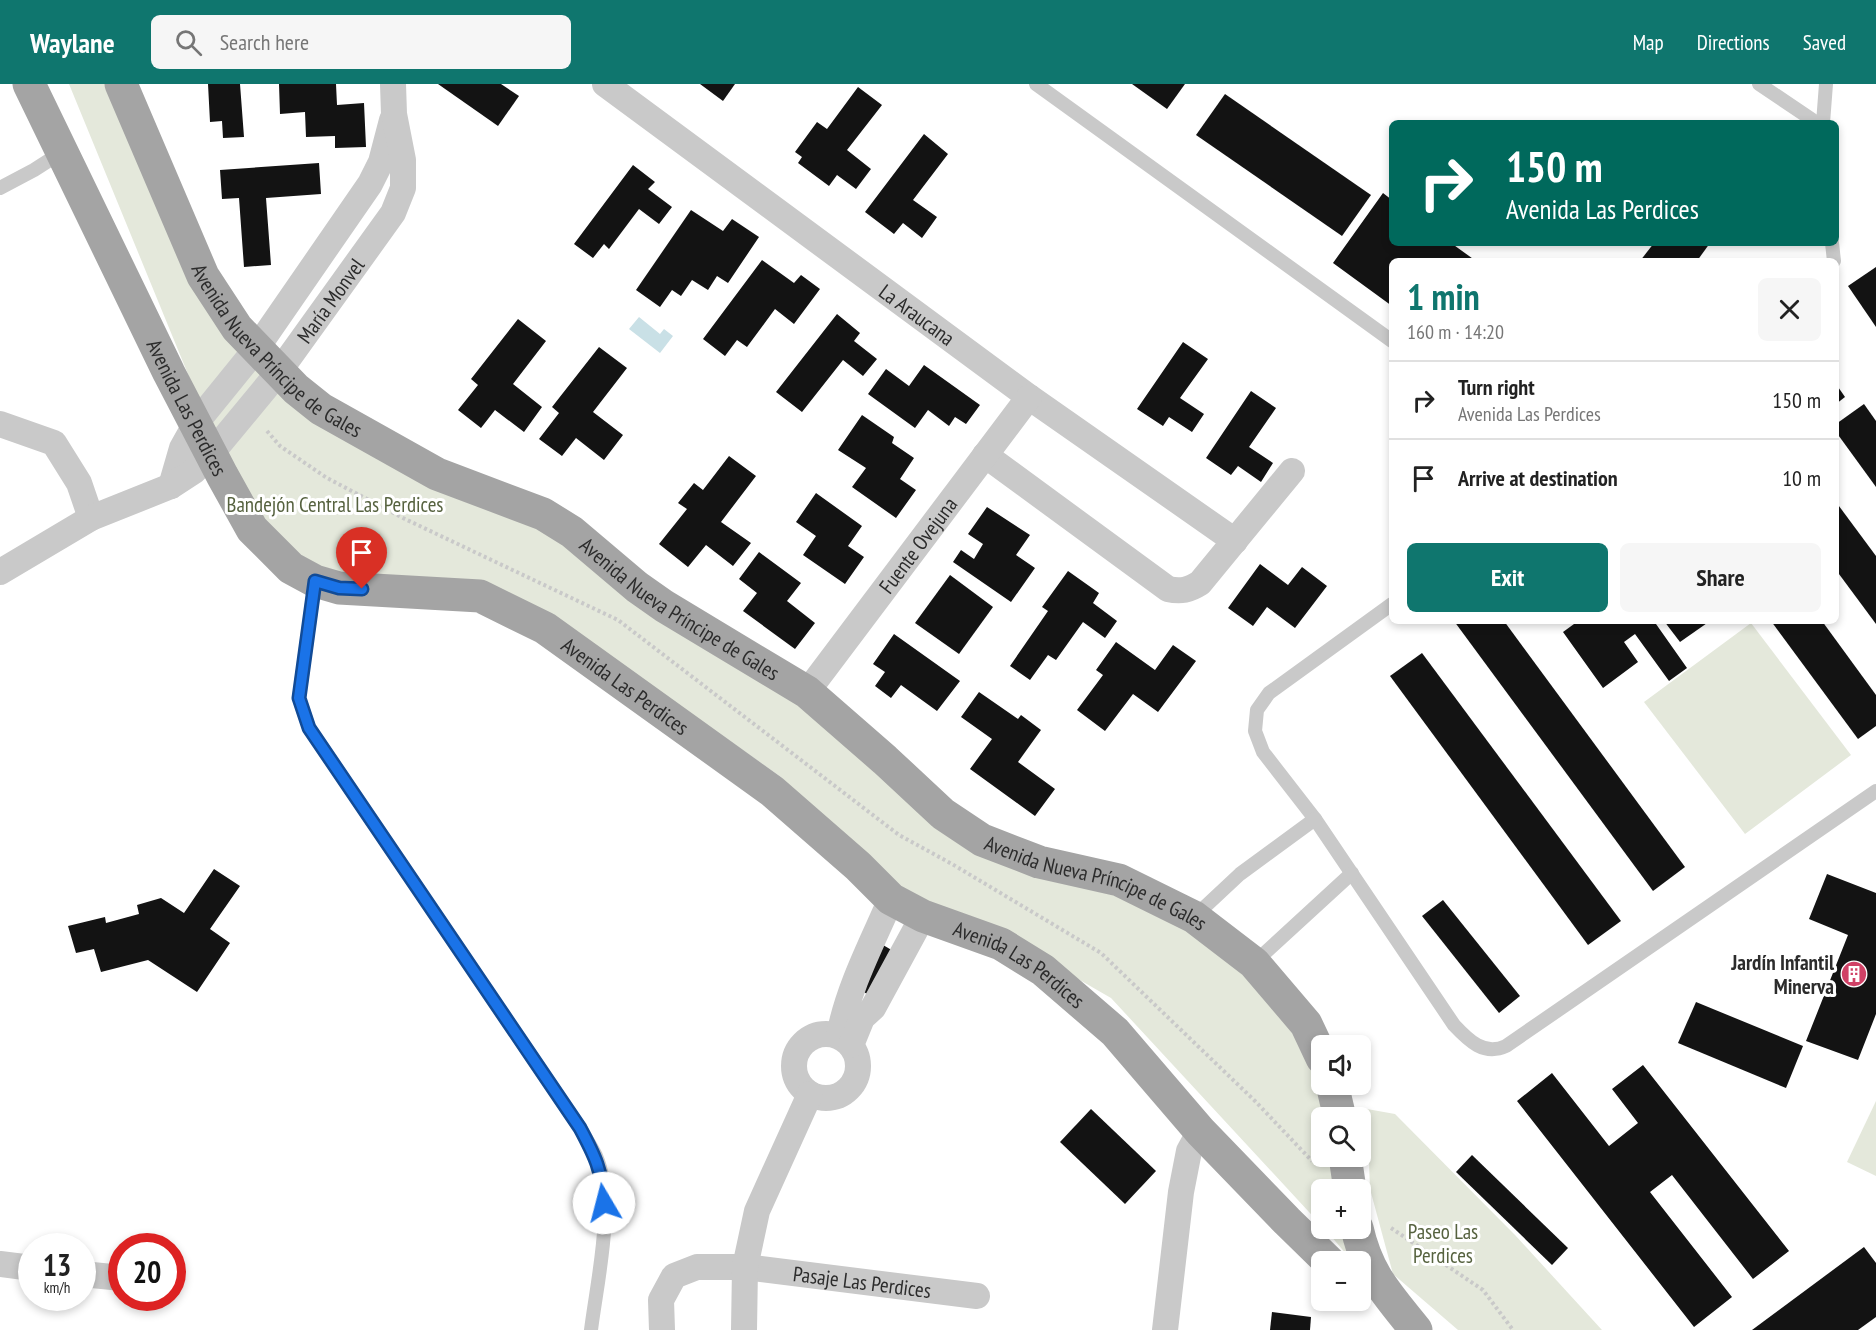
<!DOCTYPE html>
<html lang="en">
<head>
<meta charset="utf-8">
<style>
	:root { --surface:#fff; --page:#f6f6f6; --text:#222; --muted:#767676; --line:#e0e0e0; --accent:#0f766e }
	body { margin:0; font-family:"PT Sans Narrow",sans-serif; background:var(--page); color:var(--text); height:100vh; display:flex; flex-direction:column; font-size:22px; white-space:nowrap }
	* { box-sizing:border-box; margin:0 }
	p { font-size:20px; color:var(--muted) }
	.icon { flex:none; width:33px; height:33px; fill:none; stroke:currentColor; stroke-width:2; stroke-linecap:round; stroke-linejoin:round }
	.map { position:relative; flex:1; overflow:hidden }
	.sheet { position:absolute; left:1389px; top:174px; width:450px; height:366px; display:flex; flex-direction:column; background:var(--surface); border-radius:9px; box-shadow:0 3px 9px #0003 }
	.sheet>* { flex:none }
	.banner { position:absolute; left:1389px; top:36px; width:450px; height:126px; border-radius:9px; box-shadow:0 3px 9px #0003; background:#00695c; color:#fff; overflow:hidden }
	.controls { position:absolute; left:1311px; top:951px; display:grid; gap:12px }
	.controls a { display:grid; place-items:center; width:60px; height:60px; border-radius:9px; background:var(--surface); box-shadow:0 3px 9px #0003; font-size:30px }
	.speed { position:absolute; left:18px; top:1149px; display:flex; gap:12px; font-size:30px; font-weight:700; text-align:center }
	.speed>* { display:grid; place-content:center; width:78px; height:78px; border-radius:50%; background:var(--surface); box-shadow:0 3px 9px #0003; line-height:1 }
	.speed small { font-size:15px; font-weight:400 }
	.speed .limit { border:9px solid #d22; background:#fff; color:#111 }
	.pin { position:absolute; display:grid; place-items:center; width:51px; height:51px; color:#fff; margin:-62px -26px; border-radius:50% 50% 50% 0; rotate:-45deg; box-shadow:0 0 6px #0007 }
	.pin .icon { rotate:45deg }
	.me { position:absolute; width:66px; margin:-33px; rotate:352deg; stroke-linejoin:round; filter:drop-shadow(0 0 4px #0008) }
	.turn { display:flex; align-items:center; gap:21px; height:126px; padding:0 18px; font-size:27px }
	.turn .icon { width:78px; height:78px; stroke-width:2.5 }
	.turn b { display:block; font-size:42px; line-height:51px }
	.round { display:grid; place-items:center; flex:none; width:63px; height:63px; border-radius:9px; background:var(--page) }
	.head { display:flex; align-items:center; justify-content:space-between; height:102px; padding:0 18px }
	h1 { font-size:36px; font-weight:700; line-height:45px; color:var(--accent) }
	.cta { display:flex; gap:12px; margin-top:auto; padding:12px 18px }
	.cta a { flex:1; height:69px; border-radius:9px; background:var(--accent); color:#fff; font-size:24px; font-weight:700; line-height:69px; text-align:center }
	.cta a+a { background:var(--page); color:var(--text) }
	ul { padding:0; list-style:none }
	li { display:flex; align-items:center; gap:18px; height:78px; padding:0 18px; border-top:2px solid var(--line) }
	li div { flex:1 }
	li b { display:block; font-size:22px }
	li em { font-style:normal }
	header { display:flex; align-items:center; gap:36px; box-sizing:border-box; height:84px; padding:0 30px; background:var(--accent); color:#fff }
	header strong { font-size:28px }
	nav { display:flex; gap:33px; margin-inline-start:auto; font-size:21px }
	.search { width:420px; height:54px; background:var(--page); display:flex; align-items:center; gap:15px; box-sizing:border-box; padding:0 21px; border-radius:9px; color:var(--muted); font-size:22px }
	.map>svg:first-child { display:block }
	.green { fill:#e4e8db }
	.water { fill:#c9e0e6 }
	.building { fill:#131313 }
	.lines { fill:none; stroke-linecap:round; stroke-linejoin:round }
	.path { stroke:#c9c9c9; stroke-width:4; stroke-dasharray:3 3; stroke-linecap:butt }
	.service { stroke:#c9c9c9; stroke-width:14 }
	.minor { stroke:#c9c9c9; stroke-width:26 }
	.primary { stroke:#a4a4a4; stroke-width:33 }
	.route-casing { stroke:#114b97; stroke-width:15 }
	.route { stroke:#1a73e8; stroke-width:10 }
	.labels { text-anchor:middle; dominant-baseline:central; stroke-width:6; stroke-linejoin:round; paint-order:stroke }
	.street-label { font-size:21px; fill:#2c2c2c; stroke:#fff }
	.park-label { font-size:21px; fill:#56623f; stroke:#fff }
	.poi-label { font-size:21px; font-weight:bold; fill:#2c2c2c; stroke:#fff; text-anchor:end }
</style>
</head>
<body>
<header>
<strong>Waylane</strong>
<div class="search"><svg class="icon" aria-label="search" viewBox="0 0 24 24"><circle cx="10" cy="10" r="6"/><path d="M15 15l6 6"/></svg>Search here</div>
<nav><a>Map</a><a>Directions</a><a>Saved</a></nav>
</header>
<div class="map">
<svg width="1876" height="1246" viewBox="0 0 1876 1246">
	<rect width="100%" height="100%" fill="#fff"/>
	<g class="green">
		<polygon points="69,0 109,0 284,304 552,439 831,628 939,734 1185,831 1303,953 1333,1030 1333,1033 1322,1034 1322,1072 1337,1073 1340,1105 1322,1106 1321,1141 1111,914 1005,853 931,823 863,777 781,693 546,528 340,496 295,477 258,441 190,295"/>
		<polygon points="1751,539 1851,671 1745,750 1644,618"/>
		<polygon points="1876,1017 1876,1092 1847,1078"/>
		<polygon points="1367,1025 1395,1030 1515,1151 1602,1246 1458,1246 1393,1190 1370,1105"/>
		<polygon points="1325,1145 1353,1145 1352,1177"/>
	</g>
	<polygon class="water" points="639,233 660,250 664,245 673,252 660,269 629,245"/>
	<g class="building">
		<polygon points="208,0 240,0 244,53 223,54 222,37 210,38"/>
		<polygon points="279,0 336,0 337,21 364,19 366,63 335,64 335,52 306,53 305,28 280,30"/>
		<polygon points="438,0 501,0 519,12 498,42"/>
		<polygon points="700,0 735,0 723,17"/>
		<polygon points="1132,0 1185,0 1167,25"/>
		<polygon points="858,3 882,21 847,66 871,85 856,105 837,91 829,102 798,79 802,73 795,68 817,38 827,45"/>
		<polygon points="1225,10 1371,111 1342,152 1196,51"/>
		<polygon points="924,50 948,70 913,116 937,133 922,154 903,139 894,150 865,128"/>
		<polygon points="319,79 321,110 266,114 271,181 244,183 239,114 222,115 220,86"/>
		<polygon points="633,81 655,98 648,105 672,123 659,140 639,125 609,165 604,160 593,174 574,160"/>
		<polygon points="1383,109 1392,116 1392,159 1451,159 1476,177 1392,177 1392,222 1333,179"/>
		<polygon points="691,126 723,147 732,135 759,153 728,199 717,192 708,206 692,196 681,212 672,206 660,223 636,206"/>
		<polygon points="1654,159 1710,159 1697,177 1640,177"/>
		<polygon points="762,176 794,199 801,191 820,205 794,240 775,225 747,263 737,256 725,272 703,255"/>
		<polygon points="1876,183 1876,243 1848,202"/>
		<polygon points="837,230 860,249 854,257 877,275 863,292 843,276 802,328 776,308"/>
		<polygon points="518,235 546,257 513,300 542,323 524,348 495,326 481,344 458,326 478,301 471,295"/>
		<polygon points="1183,258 1208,275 1180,314 1204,330 1192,348 1169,333 1163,342 1137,325"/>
		<polygon points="599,263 627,284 593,328 623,351 604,376 576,354 562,372 539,355 559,329 552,323"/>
		<polygon points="924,281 980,321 966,340 955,333 949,342 928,326 915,344 868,310 886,285 909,302"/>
		<polygon points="1836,300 1845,313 1836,320"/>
		<polygon points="1251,307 1276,324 1249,363 1273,379 1261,398 1238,382 1231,391 1206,374"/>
		<polygon points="1864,320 1876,337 1876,403 1836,348 1836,340"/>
		<polygon points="862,331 894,353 892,359 914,374 900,395 916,406 896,434 852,403 866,384 838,366"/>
		<polygon points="729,372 756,392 721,438 751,459 733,482 706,461 688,483 659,460 687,425 678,419 694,399 703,406"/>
		<polygon points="816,409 862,442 848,462 864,473 845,500 803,471 816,452 796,438"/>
		<polygon points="1836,418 1876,472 1876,540 1836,486"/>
		<polygon points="987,423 1030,451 1016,471 1035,484 1011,518 953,478 961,466 974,475 983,460 968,450"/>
		<polygon points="759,468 801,499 787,517 815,539 795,565 743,527 757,509 739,495"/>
		<polygon points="1260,480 1288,501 1302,483 1327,502 1295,544 1267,523 1253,542 1228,524"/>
		<polygon points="1068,487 1099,509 1093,519 1117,537 1105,554 1083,538 1056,576 1048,571 1030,596 1010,582 1048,527 1042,523"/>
		<polygon points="950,491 993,523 959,570 915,539"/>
		<polygon points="1454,537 1504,537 1685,783 1653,807"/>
		<polygon points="1572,537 1660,537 1656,540 1687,584 1669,597 1635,550 1624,558 1638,578 1603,604 1563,548 1574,540"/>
		<polygon points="1664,537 1710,537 1680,558"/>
		<polygon points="1771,537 1822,537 1876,611 1876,642 1858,655"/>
		<polygon points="894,550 960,597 937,627 901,601 891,614 875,602 885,588 873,580"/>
		<polygon points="1116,558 1155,586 1173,561 1196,577 1158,628 1133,610 1105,647 1077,626 1103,591 1096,586"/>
		<polygon points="1422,569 1621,837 1588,861 1390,592"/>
		<polygon points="979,608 1018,635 1021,631 1041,646 1018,678 1055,705 1035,732 970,685 992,655 961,633"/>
		<polygon points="214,785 240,802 210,845 230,859 197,908 148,876 101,888 94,865 76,869 68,842 105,833 106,839 139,830 137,821 161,814 184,829"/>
		<polygon points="1827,790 1876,809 1876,930 1858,976 1806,957 1848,851 1809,835"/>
		<polygon points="1443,816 1520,912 1499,929 1422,832"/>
		<polygon points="883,861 895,868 871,912 858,905"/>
		<polygon points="1696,918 1803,962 1786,1004 1678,959"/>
		<polygon points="1643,981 1789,1167 1753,1195 1672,1091 1650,1108 1732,1213 1694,1243 1517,1017 1552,989 1609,1062 1638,1039 1612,1005"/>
		<polygon points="1091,1025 1156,1087 1125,1120 1060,1058"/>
		<polygon points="1472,1071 1568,1164 1552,1181 1456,1088"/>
		<polygon points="1864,1163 1876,1179 1876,1233 1858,1246 1752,1246"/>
		<polygon points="1272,1228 1311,1233 1310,1246 1270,1246"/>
	</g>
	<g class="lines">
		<g class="path">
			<polyline points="267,347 280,362 327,394 405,435 618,536 899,751 952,780 1101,869 1255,1017 1312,1077"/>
			<polyline points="1391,1144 1483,1206 1513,1246"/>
		</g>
		<g class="service">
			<polyline points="1036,0 1392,257"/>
			<polyline points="1759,0 1817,39"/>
			<polyline points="1823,39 1826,0"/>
			<polyline points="0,104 34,86 62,68"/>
			<polyline points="1832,159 1834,177"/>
			<path d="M315 497 299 614 309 644 580 1044C585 1053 591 1062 596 1072 616 1118 597 1197 591 1246"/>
			<path d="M1392 520 1269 609 1257 626 1255 647 1263 668 1315 735 1454 941C1469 957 1484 972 1506 962L1876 707"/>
			<polyline points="1194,833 1240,790 1315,735"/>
			<polyline points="1254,879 1352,789"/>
		</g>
		<g class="minor">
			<path id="s1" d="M605 0 1029 313 1235 457"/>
			<polyline points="0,340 54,359 79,399 91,434"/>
			<path d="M985 371 1168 505C1181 508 1189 506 1200 499L1292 387"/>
			<polyline points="171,402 182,364 196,339 256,265 370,100 381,78 392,36"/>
			<path id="s2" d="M0 488 91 434 171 402 194 387 211 370 278 289 393 129 403 104V76L394 30 393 0"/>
			<path id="s3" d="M807 608 1029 313"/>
			<circle cx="826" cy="982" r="32"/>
			<path d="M839 952C848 904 872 859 891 815"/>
			<polyline points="851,961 862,934 873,924 923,832"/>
			<polyline points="0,1180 32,1184"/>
			<polyline points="82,1190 122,1194"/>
			<path id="s4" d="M662 1246 661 1216 674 1192 697 1183H745L977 1212"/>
			<polyline points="744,1246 745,1183 757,1127 810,1010"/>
			<polyline points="1165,1246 1181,1108 1189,1067 1200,1047"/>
		</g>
		<g class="primary">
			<path id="s5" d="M29 0 169 289 222 391 252 445 291 484 315 497 339 504 480 512 545 544 772 707 858 782 891 815 923 832 1001 860 1043 886 1115 948 1200 1047 1287 1137 1329 1178"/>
			<path id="s6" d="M121 0 203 192 237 244 296 305 321 325 437 390 543 430 572 448 637 503 664 522 807 608 885 676 943 730 982 756 1039 778 1119 796 1194 833 1254 879 1306 940 1322 974"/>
			<polyline points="1332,1000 1340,1034"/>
			<polyline points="1345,1072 1350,1106"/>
			<path d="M1357 1144C1367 1190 1388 1211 1416 1246"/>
		</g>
	</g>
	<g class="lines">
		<g class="route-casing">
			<path id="route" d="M362 505 339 504 315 497 299 614 309 644 580 1044C595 1072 602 1086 604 1119"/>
		</g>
		<use href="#route" class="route"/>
	</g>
	<defs>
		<g id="building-disc" transform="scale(1.35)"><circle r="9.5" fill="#d04166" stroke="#fff"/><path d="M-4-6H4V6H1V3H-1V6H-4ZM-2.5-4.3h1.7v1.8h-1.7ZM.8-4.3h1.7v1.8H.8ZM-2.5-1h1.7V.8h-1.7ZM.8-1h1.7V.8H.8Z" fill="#fff"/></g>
	</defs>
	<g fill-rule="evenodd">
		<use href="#building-disc" x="1854" y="890"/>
	</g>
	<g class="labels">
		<g class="street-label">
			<text stroke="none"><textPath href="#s2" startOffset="438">María Monvel</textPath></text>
			<text stroke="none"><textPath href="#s1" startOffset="388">La Araucana</textPath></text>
			<text stroke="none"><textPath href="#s6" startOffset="315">Avenida Nueva Príncipe de Gales</textPath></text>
			<text stroke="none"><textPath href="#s5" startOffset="360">Avenida Las Perdices</textPath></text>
			<text stroke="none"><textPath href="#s3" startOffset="184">Fuente Ovejuna</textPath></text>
			<text stroke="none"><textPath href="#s6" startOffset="801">Avenida Nueva Príncipe de Gales</textPath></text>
			<text stroke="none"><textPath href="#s5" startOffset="918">Avenida Las Perdices</textPath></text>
			<text stroke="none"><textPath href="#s6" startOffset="1305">Avenida Nueva Príncipe de Gales</textPath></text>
			<text stroke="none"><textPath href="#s5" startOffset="1404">Avenida Las Perdices</textPath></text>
			<text stroke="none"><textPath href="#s4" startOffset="248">Pasaje Las Perdices</textPath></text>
		</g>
		<g class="park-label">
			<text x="335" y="420">Bandejón Central Las Perdices</text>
			<text x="1443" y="1147">Paseo Las<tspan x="1443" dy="24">Perdices</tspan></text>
		</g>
		<g class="poi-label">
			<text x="1834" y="878">Jardín Infantil<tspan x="1834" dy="24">Minerva</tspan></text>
		</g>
	</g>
</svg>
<div class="controls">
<a><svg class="icon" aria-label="sound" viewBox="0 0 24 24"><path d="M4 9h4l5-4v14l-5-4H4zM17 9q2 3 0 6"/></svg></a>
<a><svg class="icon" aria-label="search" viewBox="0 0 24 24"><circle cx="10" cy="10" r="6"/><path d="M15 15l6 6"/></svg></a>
<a>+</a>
<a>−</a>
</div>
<div class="speed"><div>13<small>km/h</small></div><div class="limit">20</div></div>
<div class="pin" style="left:362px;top:505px;background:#d93025"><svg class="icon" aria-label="arrive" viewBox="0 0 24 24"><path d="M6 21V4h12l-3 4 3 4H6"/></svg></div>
<svg class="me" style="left:604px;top:1119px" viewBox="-20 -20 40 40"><circle r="19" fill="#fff"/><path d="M0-13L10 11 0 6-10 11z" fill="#1a73e8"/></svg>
<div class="banner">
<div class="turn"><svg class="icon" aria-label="right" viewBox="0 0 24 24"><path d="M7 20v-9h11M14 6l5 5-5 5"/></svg><div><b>150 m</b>Avenida Las Perdices</div></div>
</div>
<section class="sheet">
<div class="head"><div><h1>1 min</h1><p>160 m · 14:20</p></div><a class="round"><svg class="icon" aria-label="close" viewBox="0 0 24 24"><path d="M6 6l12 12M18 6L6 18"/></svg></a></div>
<ul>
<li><svg class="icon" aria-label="right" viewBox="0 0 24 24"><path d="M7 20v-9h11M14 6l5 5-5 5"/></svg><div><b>Turn right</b><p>Avenida Las Perdices</p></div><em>150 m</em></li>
<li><svg class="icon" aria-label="arrive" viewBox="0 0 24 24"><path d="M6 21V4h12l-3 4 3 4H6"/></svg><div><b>Arrive at destination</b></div><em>10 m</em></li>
</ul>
<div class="cta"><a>Exit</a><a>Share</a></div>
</section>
</div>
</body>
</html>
